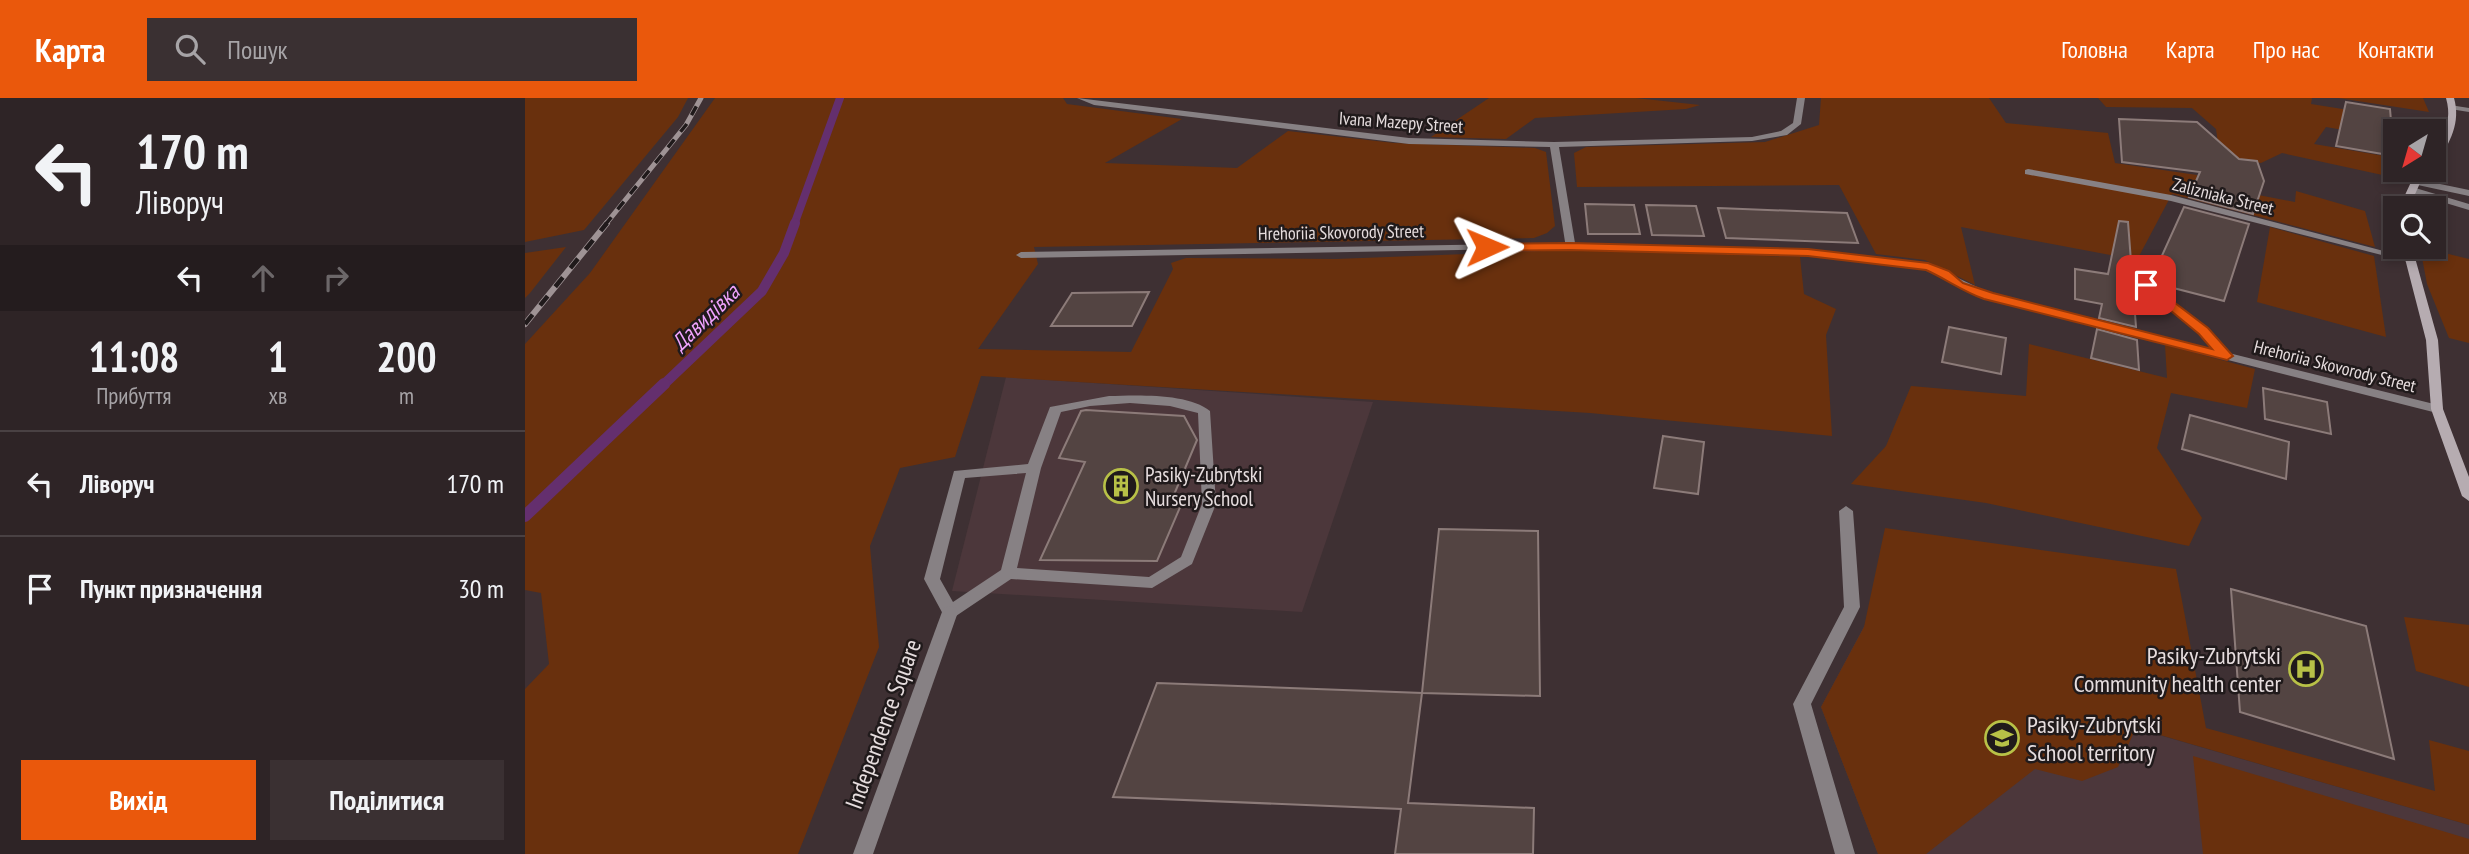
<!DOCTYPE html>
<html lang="uk">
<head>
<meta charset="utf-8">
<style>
	:root { --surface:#2e2426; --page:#3a3032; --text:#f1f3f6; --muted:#a7a4a7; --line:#494143; --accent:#ea580c }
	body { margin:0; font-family:"PT Sans Narrow",sans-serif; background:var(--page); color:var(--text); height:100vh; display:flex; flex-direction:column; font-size:26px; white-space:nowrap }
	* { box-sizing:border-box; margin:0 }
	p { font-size:23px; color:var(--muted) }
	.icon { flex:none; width:38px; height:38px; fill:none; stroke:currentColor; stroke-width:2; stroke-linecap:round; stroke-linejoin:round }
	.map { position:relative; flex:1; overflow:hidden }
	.details { display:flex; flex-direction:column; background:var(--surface); width:525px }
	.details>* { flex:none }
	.guide { background:#2e2426; color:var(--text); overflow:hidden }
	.needle { width:46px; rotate:217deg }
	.controls { position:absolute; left:1858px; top:21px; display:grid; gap:14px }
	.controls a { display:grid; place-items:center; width:63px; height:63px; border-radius:0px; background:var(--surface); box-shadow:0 4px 10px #0003,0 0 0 2px var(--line); font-size:35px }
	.pin { position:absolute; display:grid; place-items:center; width:60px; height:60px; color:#fff; margin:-30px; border-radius:14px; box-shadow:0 4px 10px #0006 }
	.me { position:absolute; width:77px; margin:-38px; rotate:89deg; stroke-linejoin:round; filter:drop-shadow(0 0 5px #0008) }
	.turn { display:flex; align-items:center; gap:24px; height:147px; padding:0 21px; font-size:32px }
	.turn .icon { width:91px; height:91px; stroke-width:2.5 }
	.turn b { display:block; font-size:49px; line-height:60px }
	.lanes { display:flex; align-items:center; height:66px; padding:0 21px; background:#0003; justify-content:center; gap:35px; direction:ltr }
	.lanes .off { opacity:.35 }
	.eta { display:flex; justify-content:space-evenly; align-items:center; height:119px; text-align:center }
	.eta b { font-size:42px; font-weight:800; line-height:49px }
	.cta { display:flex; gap:14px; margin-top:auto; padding:14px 21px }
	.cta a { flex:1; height:80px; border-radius:0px; background:var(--accent); color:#fff; font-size:28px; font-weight:800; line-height:80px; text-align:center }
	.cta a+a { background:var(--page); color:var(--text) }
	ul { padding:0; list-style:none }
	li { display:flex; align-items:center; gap:21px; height:105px; padding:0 21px; border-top:2px solid var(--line) }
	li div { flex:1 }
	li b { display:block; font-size:26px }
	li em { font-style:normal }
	header { display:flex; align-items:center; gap:42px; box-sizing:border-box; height:98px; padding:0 35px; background:var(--accent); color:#fff }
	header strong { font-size:33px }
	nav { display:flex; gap:38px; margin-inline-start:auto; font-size:24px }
	.search { width:490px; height:63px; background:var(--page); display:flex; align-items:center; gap:18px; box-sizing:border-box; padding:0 24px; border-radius:0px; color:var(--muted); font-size:26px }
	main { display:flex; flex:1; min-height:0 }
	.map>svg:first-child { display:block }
	.built { fill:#4c373b }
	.green { fill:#69300d }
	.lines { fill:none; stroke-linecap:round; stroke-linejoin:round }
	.stream-far2 { stroke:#642f6e; stroke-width:8 }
	.stream-far1 { stroke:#642f6e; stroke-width:10 }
	.stream { stroke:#642f6e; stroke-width:12 }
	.building { fill:#534442; stroke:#8c7b79; stroke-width:2 }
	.service { fill:#878184; fill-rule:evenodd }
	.minor { fill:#878184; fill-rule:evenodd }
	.secondary { fill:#b6acb1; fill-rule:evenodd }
	.rail-far1-casing { stroke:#9f9395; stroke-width:5 }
	.rail-casing { stroke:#9f9395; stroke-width:6 }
	.rail-far1 { stroke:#201a1b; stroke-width:3.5; stroke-dasharray:10; stroke-linecap:butt }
	.rail { stroke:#201a1b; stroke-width:4.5; stroke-dasharray:12; stroke-linecap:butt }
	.route { fill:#ea580c; stroke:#983908; stroke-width:2 }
	.labels { text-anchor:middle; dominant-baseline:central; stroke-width:5; stroke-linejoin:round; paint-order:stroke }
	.far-street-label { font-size:18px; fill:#e6ddde; stroke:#201a1b }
	.poi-label { font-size:21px; fill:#e6ddde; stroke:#201a1b; text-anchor:start }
	.water-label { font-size:23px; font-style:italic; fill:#f0a3fd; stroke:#201a1b }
	.near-poi-label { font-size:24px; fill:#e6ddde; stroke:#201a1b; text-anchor:end }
	.near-street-label { font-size:24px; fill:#e6ddde; stroke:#201a1b }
</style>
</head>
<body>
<header>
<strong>Карта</strong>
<div class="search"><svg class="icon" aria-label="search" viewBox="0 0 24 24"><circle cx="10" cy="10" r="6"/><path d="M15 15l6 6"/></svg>Пошук</div>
<nav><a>Головна</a><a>Карта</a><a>Про нас</a><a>Контакти</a></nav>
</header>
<main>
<section class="details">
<div class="guide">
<div class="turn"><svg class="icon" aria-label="left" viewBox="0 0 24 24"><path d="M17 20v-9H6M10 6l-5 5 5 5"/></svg><div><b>170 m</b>Ліворуч</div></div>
<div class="lanes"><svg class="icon" aria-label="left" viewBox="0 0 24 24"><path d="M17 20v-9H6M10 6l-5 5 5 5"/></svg><svg class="icon off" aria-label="ahead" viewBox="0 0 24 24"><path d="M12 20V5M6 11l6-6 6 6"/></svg><svg class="icon off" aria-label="right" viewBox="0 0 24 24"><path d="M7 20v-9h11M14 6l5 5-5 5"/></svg></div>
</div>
<div class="eta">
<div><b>11:08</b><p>Прибуття</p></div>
<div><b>1</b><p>хв</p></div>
<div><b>200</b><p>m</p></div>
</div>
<ul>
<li><svg class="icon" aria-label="left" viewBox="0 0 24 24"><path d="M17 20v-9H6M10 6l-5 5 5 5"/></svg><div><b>Ліворуч</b></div><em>170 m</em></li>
<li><svg class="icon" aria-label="arrive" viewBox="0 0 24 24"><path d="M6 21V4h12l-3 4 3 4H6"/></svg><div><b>Пункт призначення</b></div><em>30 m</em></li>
</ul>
<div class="cta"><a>Вихід</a><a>Поділитися</a></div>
</section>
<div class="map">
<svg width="1944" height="756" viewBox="0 0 1944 756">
	<rect width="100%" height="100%" fill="#3e3033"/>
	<g class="built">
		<polygon points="481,279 848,304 777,514 427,493"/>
		<polygon points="1343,521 1610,630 1944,727 1944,756 1353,756 1296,609"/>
	</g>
	<g class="green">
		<polygon points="0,0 163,0 153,19 59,132 0,144"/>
		<polygon points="190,0 538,0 542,6 657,21 580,65 712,70 763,33 869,45 1010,50 1021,54 1030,128 1022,135 1009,140 509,149 513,166 453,251 606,254 648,171 646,165 661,160 811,161 1046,152 1275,159 1279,196 1311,211 1301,237 1307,338 1065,315 456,278 430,359 375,370 345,448 354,549 273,756 0,756 0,591 24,566 16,495 0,492 0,246 65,175"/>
		<polygon points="964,0 1111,0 1175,7 1161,11 1010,20 981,41 906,39"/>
		<polygon points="1296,0 1464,0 1481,25 1583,35 1590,65 1672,77 1671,85 1770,104 1771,93 1840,113 1850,149 1647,96 1612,162 1436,129 1450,187 1400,162 1351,156 1314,87 1052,89 1049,55 1061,49 1240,44 1294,27"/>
		<polygon points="1573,0 1787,0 1786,6 1899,24 1896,33 1871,33 1871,41 1801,29 1789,46 1871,60 1871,69 1862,78 1757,55 1736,65 1673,55 1693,45 1691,31 1667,10 1581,9"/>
		<polygon points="1813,0 1898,0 1904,14"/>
		<polygon points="1745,129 1849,158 1861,239 1732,204"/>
		<polygon points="41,149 5,195 0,200 0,155"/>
		<polygon points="1895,149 1944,161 1944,245 1924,240 1902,186"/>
		<polygon points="1504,246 1642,280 1640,247 1730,271 1722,310 1646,295 1632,350 1677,420 1664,448 1461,405 1326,386 1361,348 1386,288 1501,298"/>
		<polygon points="1360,430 1651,471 1681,630 1910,693 1904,642 1944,653 1944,727 1611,630 1593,669 1557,683 1510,671 1401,756 1353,756 1296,609 1339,529"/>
		<polygon points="1879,519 1944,527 1944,589 1891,573"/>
		<polygon points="1668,658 1944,741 1944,756 1678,756"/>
	</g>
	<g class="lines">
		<polyline class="stream-far2" points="269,127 315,0"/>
		<polyline class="stream-far1" points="137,288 237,193 259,155 270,125"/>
		<polyline class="stream" points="0,418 139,286"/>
	</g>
	<g class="building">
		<polygon points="1821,4 1865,11 1869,58 1811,48"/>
		<polygon points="1594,21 1672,24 1714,61 1732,63 1739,83 1728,116 1664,99 1675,74 1597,64"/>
		<polygon points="1060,106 1109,107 1115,136 1063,136"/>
		<polygon points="1121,107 1171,108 1179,138 1127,137"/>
		<polygon points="1659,109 1724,126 1699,203 1625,184"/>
		<polygon points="1193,110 1322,115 1333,145 1201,140"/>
		<polygon points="1594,123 1603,124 1611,229 1574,220 1577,206 1550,201 1550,171 1583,176"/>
		<polygon points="624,194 607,228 526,228 547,195"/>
		<polygon points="1424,229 1481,240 1476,276 1417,264"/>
		<polygon points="1572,231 1612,242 1614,272 1566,260"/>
		<polygon points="1738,290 1802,304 1806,336 1740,321"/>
		<polygon points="561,312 659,318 672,342 648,399 659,400 632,463 515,462 560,364 534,360 556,313"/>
		<polygon points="1665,317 1764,344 1761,381 1657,351"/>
		<polygon points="1138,338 1179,344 1173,396 1129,390"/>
		<polygon points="914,431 1013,433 1015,598 897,595"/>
		<polygon points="1706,491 1841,528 1869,661 1715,614"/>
		<polygon points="632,585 897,595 883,705 1009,710 1008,756 870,756 876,711 588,699"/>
	</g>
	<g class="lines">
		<g class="service">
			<polygon points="1891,81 1944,92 1944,98 1888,86 1886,84"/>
			<polygon points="1887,89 1944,106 1944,112 1884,94 1884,90"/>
			<polygon points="1045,145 1050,148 1049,150 496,160 491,157 496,154"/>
			<polygon points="1621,184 1683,231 1706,255 1708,258 1706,261 1698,261 1675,235 1617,189 1617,185"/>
			<path d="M584 298C612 297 664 295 685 313L691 406 667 466 627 490 486 481 431 518H419L399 481 429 373 503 366 525 309ZM605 305 645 308 673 315 677 406 656 459 624 479 492 470 516 370 536 314 565 308ZM501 375 476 472 428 504 415 481 440 380Z"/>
		</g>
		<g class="minor">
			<polygon points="552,0 884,40 1029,44 1227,39 1256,33 1268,25 1272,0 1280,0 1276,26 1262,37 1227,43 1034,49 1050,145 1283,152 1403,166 1467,196 1917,308 1918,311 1912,315 1459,200 1401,172 1283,158 1041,150 1025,49 884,46 569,7"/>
			<polygon points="1925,7 1944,10 1944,14 1925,11"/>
			<polygon points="1503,71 1646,97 1889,161 1884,164 1646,103 1500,76 1500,72"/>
			<polygon points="1321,408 1328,413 1335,509 1286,606 1330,756 1310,756 1268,606 1319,509 1314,413"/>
			<polygon points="425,508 431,510 433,514 348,756 328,756 417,514 419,510"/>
		</g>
		<g class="secondary">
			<path d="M1921 0H1929C1936 25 1925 44 1912 65L1909 66C1909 40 1930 32 1921 0Z"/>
			<polygon points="1898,72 1907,72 1895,85 1884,110 1874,110 1886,84"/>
			<polygon points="1877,149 1887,149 1913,242 1918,311 1944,379 1944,403 1937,398 1906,311 1901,242"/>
		</g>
		<g class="rail-far1-casing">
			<polyline id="rail-far1" points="80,127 161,27 176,0"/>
		</g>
		<g class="rail-casing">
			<polyline id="rail" points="0,226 82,125"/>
		</g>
		<use href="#rail-far1" class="rail-far1"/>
		<use href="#rail" class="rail"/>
	</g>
	<path class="route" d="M1045 145 1283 151 1403 165 1424 173 1438 185 1468 195 1687 251 1674 236 1617 189 1615 187 1621 183 1683 230 1708 258 1702 262 1459 201C1437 193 1421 181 1401 172L1283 158 1045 152 962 153 957 149 962 146Z"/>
	<defs>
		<g id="building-ring" transform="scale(1.75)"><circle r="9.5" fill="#201a1b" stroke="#b8c147" stroke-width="1.5"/><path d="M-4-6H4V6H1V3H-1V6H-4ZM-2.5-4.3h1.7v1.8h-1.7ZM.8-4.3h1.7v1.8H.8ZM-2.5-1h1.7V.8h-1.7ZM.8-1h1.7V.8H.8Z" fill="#b8c147"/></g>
		<g id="hospital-ring" transform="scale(1.75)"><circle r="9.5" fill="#201a1b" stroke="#b8c147" stroke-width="1.5"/><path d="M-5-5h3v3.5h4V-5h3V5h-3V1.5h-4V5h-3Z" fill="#b8c147"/></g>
		<g id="school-ring" transform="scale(1.75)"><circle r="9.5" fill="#201a1b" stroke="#b8c147" stroke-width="1.5"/><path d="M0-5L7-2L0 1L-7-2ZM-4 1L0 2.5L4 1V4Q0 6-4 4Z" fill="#b8c147"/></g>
	</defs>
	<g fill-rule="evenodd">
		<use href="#building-ring" x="596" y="388"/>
		<use href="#hospital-ring" x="1781" y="571"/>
		<use href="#school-ring" x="1477" y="640"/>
	</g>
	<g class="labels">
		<g class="far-street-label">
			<text transform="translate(876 24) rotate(4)">Ivana Mazepy Street</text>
			<text transform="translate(1698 98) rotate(14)">Zalizniaka Street</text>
			<text transform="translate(816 134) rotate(-1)">Hrehoriia Skovorody Street</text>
			<text transform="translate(1810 268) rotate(14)">Hrehoriia Skovorody Street</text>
		</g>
		<g class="poi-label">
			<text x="620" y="376">Pasiky-Zubrytski<tspan x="620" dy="24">Nursery School</tspan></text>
		</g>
		<g class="water-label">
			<text transform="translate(180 219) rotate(-44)">Давидівка</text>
		</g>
		<g class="near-poi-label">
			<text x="1756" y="557">Pasiky-Zubrytski<tspan x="1756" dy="28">Community health center</tspan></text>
			<text x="1502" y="626" text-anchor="start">Pasiky-Zubrytski<tspan x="1502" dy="28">School territory</tspan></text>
		</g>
		<g class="near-street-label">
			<text transform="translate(358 626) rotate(-70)">Independence Square</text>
		</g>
	</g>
</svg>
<div class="controls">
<a><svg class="needle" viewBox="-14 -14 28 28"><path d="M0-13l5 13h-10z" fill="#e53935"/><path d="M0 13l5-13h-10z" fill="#a7a4a7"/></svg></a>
<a><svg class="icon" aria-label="search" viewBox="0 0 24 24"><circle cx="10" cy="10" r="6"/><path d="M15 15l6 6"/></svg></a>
</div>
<div class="pin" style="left:1621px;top:187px;background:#d93025"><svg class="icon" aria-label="arrive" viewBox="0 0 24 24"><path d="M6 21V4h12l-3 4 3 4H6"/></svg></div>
<svg class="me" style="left:962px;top:149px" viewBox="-20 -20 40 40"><path d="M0-17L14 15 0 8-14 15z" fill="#ea580c" stroke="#fff" stroke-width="4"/></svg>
</div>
</main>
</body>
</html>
